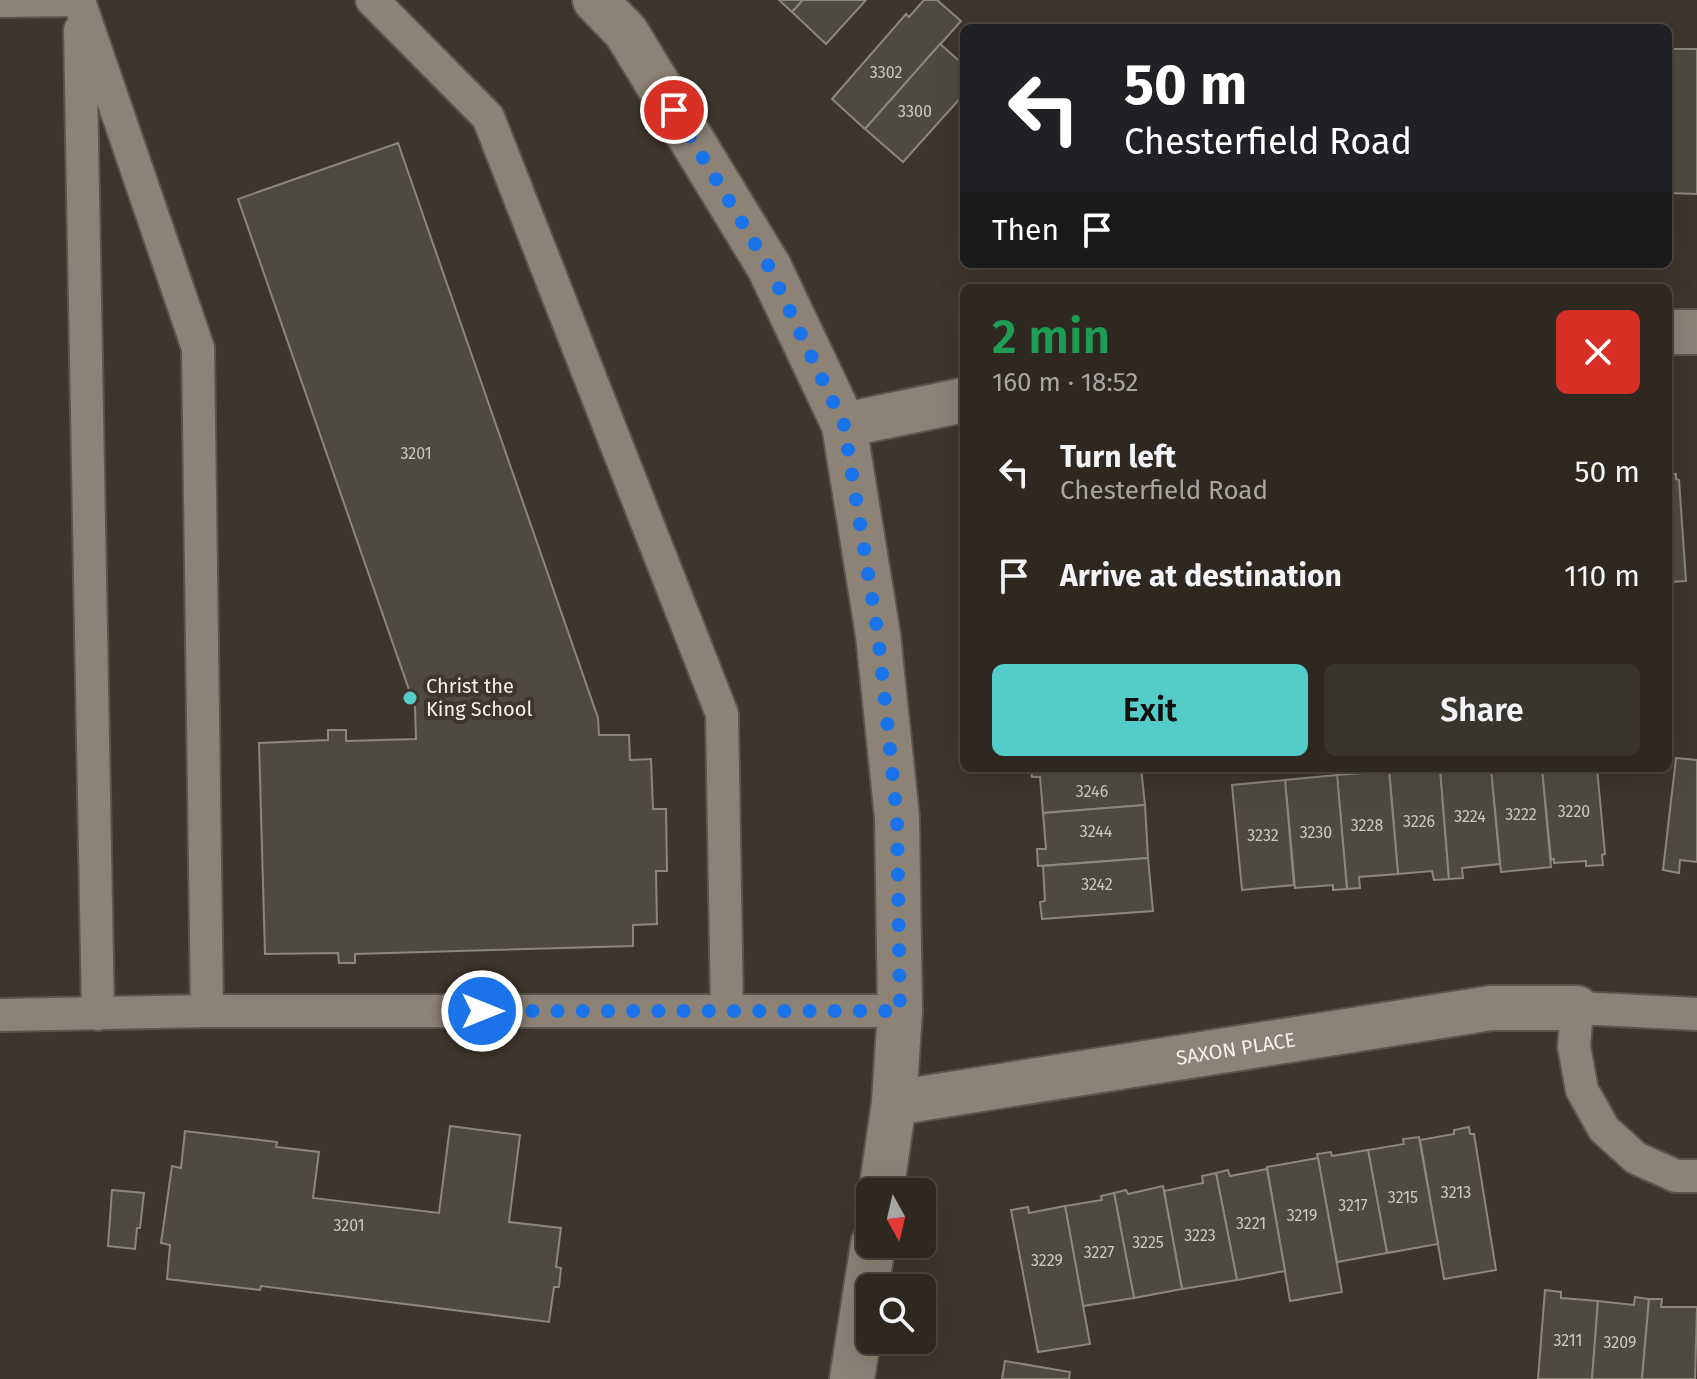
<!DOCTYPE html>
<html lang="en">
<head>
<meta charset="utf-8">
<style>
	:root { --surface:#2e2821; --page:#3a342e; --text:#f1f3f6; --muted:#a7a6a5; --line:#49443f; --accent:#54cdc8 }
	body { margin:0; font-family:"Fira Sans",sans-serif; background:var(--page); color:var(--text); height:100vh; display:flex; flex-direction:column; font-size:30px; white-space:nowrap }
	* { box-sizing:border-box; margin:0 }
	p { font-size:26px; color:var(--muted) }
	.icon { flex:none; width:44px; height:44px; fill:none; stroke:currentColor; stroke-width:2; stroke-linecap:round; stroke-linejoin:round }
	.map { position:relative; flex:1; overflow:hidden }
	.side { position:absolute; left:960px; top:284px; width:712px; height:488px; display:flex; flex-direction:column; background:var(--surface); border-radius:12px; box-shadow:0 8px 32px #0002,0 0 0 2px var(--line) }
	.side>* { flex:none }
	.hud { position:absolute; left:960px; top:24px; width:712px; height:244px; border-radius:12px; box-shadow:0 8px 32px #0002,0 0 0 2px var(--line); background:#202124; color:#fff; overflow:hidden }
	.needle { width:52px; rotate:172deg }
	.buttons { position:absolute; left:856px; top:1178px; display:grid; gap:16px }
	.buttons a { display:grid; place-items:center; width:80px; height:80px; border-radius:12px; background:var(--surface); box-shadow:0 8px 32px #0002,0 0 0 2px var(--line); font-size:40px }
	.pin { position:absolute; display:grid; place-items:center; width:68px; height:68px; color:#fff; margin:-34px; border:4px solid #fff; border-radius:50%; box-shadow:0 2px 8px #0007 }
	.me { position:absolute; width:88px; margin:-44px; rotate:90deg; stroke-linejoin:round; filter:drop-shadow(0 0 6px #0008) }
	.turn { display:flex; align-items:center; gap:28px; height:168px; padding:0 32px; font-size:36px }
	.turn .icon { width:104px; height:104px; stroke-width:2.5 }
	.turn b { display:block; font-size:56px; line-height:68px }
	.then { display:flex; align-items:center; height:76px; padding:0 32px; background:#0003; gap:16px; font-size:30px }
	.round { display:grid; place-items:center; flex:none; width:84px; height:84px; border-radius:12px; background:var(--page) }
	.head { display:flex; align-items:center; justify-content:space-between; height:136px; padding:0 32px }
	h1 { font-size:48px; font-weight:600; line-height:60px; color:#1e9e55 }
	.primary-button { display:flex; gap:16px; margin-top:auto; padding:16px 32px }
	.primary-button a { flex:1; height:92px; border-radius:12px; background:var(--accent); color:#111; font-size:32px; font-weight:600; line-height:92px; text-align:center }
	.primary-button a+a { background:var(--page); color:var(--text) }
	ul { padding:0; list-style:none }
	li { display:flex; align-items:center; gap:24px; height:104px; padding:0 32px }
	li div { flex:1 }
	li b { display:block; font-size:30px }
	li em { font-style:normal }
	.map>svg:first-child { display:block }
	.building { fill:#4e4b3e; stroke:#8b887a; stroke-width:2 }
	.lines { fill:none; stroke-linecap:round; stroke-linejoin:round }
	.lane-casing { stroke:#5c554c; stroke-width:36 }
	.street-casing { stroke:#5c554c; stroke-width:48 }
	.lane { stroke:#8c8276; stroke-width:32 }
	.street { stroke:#8c8276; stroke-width:44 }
	.route { stroke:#1a73e8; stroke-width:14; stroke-dasharray:0 25.2 }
	.poi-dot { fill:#54cdc8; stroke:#3e362c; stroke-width:3 }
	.labels { text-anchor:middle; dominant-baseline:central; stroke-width:8; stroke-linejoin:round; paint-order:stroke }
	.number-label { font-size:16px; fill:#cdc8c0 }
	.poi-label { font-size:20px; fill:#f7f2eb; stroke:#3e362c; text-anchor:start }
	.street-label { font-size:20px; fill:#f7f2eb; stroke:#3e362c }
</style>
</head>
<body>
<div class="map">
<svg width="1697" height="1379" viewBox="0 0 1697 1379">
	<rect width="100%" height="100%" fill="#3e362c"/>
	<g class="building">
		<polygon points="779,0 803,0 792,12"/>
		<polygon points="803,0 866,0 826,44 792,12"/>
		<polygon points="924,0 937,0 961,21 865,129 832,99 906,14 909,17"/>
		<polygon points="940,44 964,65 964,94 903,162 865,129"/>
		<polygon points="1673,49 1697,49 1697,194 1669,193"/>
		<polygon points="1668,76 1672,76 1669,193 1668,193"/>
		<polygon points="398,143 598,718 599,735 629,735 630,760 651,759 653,809 666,809 667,871 656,871 657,924 633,925 633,946 355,954 355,963 339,963 338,953 265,954 259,743 328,740 328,730 346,730 346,741 416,739 415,707 238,199"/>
		<polygon points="1676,474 1676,479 1679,480 1686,581 1668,582 1668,475"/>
		<polygon points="1676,758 1697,760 1697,862 1680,860 1679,873 1663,870"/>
		<polygon points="1031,768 1141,768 1145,805 1043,813 1040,777 1032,777"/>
		<polygon points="1389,768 1440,768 1449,879 1434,880 1432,871 1398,874"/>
		<polygon points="1440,768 1491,768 1500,864 1462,868 1463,878 1449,879"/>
		<polygon points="1491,768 1542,768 1551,867 1501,872"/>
		<polygon points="1542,768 1597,768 1605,854 1602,855 1603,865 1586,866 1586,861 1554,863 1554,859 1551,860"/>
		<polygon points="1389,771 1398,874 1359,877 1360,888 1347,889 1337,775"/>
		<polygon points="1337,775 1347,889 1333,890 1333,885 1295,888 1285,780"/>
		<polygon points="1285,780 1294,885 1242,890 1232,785"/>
		<polygon points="1145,805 1148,858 1038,866 1037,849 1046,849 1043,813"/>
		<polygon points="1148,858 1153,911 1042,919 1040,902 1045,901 1043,866"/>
		<polygon points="450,1126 520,1135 509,1222 561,1228 556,1267 561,1268 559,1287 554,1287 549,1322 261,1286 260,1290 167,1279 170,1245 161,1243 172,1166 181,1168 185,1131 277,1142 276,1147 319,1152 313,1198 439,1213"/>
		<polygon points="1469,1127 1470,1134 1474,1134 1496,1270 1444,1279 1420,1140 1454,1134 1454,1130"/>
		<polygon points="1419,1137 1438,1244 1387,1253 1368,1150 1404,1144 1403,1139"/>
		<polygon points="1368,1150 1387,1253 1337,1262 1317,1154 1331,1152 1332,1156"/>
		<polygon points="1318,1158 1342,1292 1290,1301 1267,1167"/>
		<polygon points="1267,1169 1285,1271 1237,1280 1216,1173 1228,1170 1230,1176"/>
		<polygon points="1216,1173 1237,1280 1182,1289 1164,1191 1203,1183 1202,1176"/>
		<polygon points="1163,1186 1182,1289 1134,1298 1114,1193 1126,1190 1128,1194"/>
		<polygon points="112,1190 144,1193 140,1228 137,1228 135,1249 108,1246"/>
		<polygon points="1114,1193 1134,1298 1083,1306 1065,1206 1102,1200 1101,1196"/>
		<polygon points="1065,1206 1090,1344 1038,1352 1011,1210 1028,1207 1029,1213"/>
		<polygon points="1545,1290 1561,1292 1561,1298 1598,1301 1592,1379 1538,1379"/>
		<polygon points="1635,1297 1649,1299 1642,1379 1592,1379 1598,1301 1634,1305"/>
		<polygon points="1649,1299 1662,1299 1661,1307 1697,1307 1695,1379 1642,1379"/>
		<polygon points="1005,1361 1070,1372 1069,1379 1002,1379"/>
	</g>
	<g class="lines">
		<g class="lane-casing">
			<g id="lane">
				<polyline points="372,0 488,117 722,714 727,1011"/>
				<polyline points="0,1 80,0"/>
				<polyline points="79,1 198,348 207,1011"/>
				<polyline points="80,30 98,1014"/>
				<polyline points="1697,1014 1577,1008 1574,1047 1582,1090 1604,1129 1636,1158 1676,1176 1697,1176"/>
				<polyline points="0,1015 207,1011 900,1011"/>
			</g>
		</g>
		<g class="street-casing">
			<g id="street">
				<polyline points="595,0 626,32 769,267 844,425 878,635 897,817 900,1011 894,1103 881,1192"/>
				<polyline points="1668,332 1697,332"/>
				<polyline points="844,425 964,400"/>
				<path id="s1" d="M894 1103 1491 1008H1577"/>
				<polyline points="852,1379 873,1244"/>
			</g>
		</g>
		<use href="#lane" class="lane"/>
		<use href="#street" class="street"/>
	</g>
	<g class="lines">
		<polyline class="route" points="482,1011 900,1011 897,817 878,635 844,425 769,267 674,110"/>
	</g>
	<circle class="poi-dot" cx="410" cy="698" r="8"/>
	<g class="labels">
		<g class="number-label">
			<text x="886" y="72">3302</text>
			<text x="915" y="111">3300</text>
			<text x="416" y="453">3201</text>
			<text x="1092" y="791">3246</text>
			<text x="1574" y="811">3220</text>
			<text x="1521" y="814">3222</text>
			<text x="1470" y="816">3224</text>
			<text x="1419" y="821">3226</text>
			<text x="1367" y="825">3228</text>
			<text x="1096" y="831">3244</text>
			<text x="1316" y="832">3230</text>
			<text x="1263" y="835">3232</text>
			<text x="1097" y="884">3242</text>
			<text x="1456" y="1192">3213</text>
			<text x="1403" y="1197">3215</text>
			<text x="1353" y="1205">3217</text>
			<text x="1302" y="1215">3219</text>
			<text x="1251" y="1223">3221</text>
			<text x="349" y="1225">3201</text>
			<text x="1200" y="1235">3223</text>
			<text x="1148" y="1242">3225</text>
			<text x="1099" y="1252">3227</text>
			<text x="1047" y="1260">3229</text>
			<text x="1568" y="1340">3211</text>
			<text x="1620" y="1342">3209</text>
		</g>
		<g class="poi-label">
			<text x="426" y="686">Christ the<tspan x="426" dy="23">King School</tspan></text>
		</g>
		<g class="street-label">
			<text stroke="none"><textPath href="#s1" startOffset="346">SAXON PLACE</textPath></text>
		</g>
	</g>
</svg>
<div class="buttons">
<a><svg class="needle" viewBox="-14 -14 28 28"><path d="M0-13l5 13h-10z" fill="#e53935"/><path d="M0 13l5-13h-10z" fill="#a7a6a5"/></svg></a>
<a><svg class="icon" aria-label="search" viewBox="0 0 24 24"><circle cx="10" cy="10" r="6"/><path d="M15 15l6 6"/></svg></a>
</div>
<div class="pin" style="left:674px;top:110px;background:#d93025"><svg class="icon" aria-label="arrive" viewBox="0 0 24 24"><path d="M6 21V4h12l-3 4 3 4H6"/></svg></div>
<svg class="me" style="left:482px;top:1011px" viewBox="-20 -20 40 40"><circle r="17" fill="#1a73e8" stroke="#fff" stroke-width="3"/><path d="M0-11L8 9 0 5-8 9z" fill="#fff"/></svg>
<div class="hud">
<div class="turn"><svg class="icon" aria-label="left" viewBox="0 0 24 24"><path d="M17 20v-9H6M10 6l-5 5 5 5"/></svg><div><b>50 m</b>Chesterfield Road</div></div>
<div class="then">Then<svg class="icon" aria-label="arrive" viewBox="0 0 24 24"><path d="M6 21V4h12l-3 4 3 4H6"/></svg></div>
</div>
<section class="side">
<div class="head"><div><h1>2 min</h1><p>160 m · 18:52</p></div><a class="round" style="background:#d93025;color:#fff"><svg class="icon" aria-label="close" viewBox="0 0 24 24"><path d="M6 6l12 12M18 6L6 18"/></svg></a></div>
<ul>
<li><svg class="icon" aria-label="left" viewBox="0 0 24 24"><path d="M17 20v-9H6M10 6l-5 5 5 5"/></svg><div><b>Turn left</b><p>Chesterfield Road</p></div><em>50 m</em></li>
<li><svg class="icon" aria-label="arrive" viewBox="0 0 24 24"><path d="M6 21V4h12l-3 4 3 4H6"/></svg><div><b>Arrive at destination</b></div><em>110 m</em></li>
</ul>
<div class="primary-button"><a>Exit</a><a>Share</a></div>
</section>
</div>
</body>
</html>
